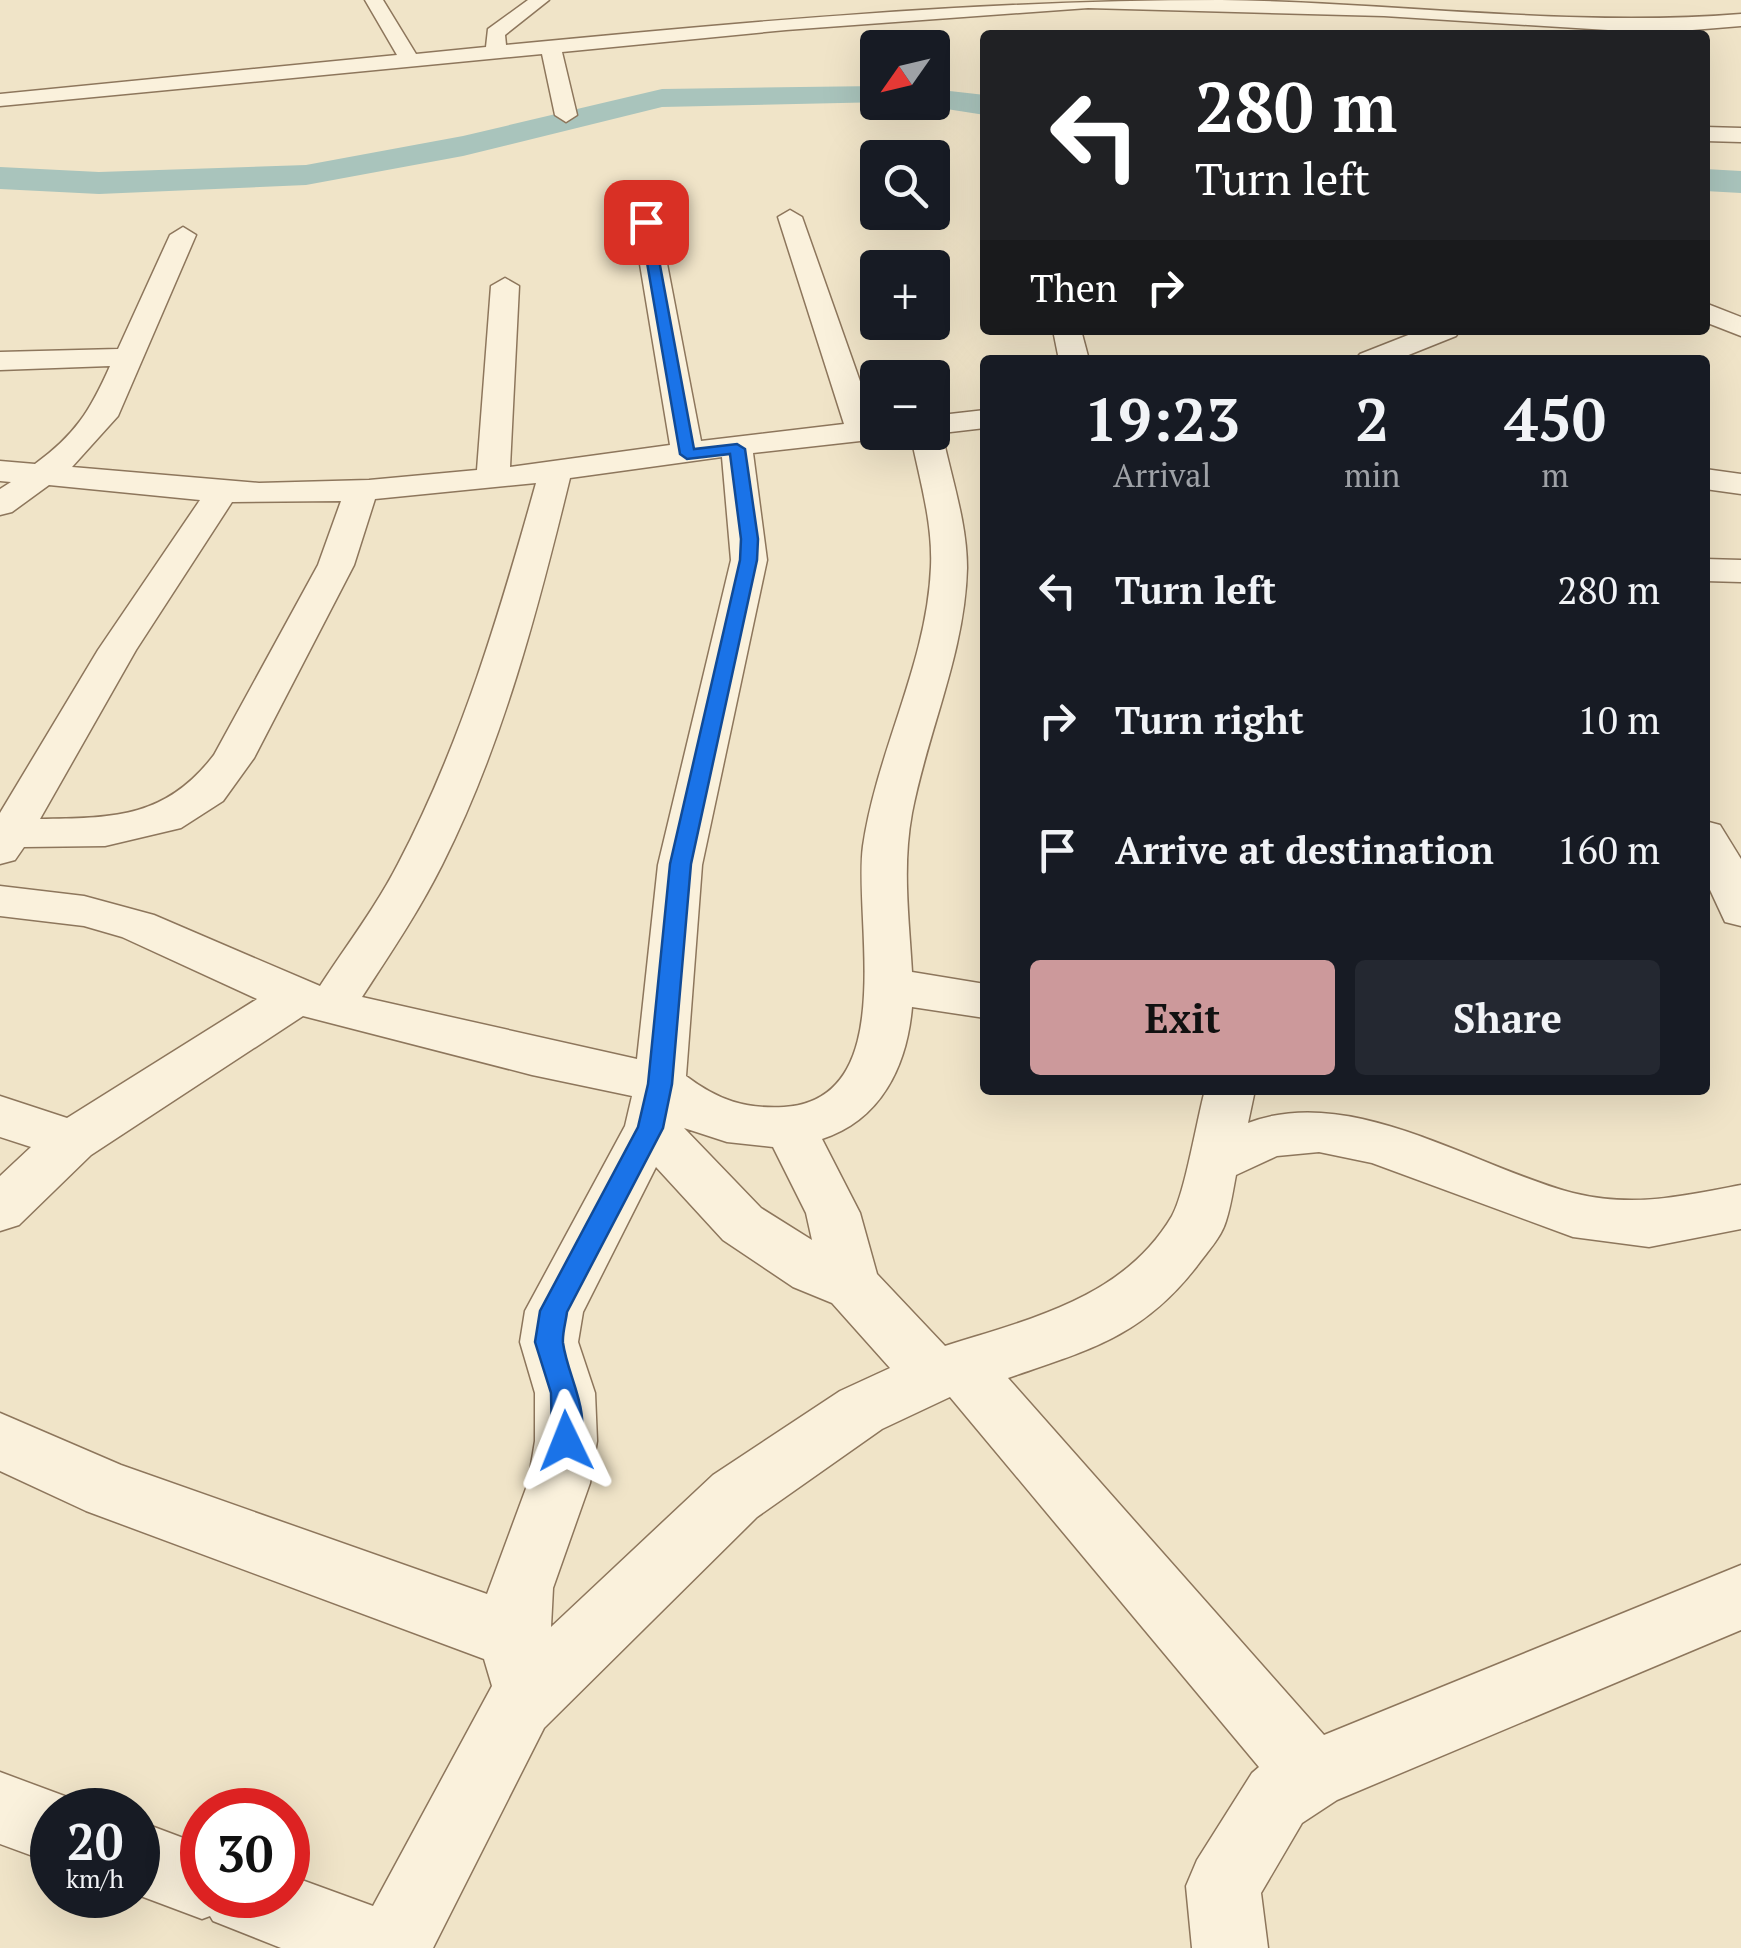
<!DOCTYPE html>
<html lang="en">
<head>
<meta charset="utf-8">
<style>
	:root { --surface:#171b24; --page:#242831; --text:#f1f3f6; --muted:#9ea1a6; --accent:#cc999b }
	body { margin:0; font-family:"PT Serif",serif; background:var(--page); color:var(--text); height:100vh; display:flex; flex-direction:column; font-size:38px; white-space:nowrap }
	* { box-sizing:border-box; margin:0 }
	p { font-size:32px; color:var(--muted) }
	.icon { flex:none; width:55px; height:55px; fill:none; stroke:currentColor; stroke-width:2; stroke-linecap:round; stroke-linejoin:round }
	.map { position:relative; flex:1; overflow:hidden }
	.drawer { position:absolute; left:980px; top:355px; width:730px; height:740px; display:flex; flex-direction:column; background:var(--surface); border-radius:10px; box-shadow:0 10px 40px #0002 }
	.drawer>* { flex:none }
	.hud { position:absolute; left:980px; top:30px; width:730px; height:305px; border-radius:10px; box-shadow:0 10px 40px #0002; background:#202124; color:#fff; overflow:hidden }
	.needle { width:65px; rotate:236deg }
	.controls { position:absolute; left:860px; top:30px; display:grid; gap:20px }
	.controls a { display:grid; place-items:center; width:90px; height:90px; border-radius:10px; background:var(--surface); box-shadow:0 10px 40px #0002; font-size:50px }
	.speed { position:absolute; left:30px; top:1788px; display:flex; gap:20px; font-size:50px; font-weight:700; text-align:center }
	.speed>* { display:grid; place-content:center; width:130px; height:130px; border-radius:50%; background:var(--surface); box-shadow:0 10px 40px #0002; line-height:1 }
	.speed small { font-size:25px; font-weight:400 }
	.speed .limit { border:15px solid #d22; background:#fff; color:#111 }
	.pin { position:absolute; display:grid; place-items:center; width:85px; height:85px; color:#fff; margin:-42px; border-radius:20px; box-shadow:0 5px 15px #0006 }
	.me { position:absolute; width:110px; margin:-55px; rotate:358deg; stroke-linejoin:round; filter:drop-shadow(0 0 8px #0008) }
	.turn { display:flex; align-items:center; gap:35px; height:210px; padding:0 50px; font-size:45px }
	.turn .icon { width:130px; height:130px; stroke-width:2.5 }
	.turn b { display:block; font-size:70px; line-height:85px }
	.then { display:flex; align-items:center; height:95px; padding:0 50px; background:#0003; gap:20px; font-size:38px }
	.eta { display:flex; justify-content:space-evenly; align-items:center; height:170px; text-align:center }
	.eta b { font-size:60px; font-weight:700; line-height:70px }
	.cta { display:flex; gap:20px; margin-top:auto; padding:20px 50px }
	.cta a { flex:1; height:115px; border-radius:10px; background:var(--accent); color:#111; font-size:40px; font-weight:700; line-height:115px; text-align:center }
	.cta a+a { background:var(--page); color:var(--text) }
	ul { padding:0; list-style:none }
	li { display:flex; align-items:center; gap:30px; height:130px; padding:0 50px }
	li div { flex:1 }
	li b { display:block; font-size:38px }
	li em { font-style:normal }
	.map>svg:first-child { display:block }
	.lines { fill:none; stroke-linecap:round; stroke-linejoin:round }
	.river { fill:#a9c4bc; fill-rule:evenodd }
	.minor-casing { stroke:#8d765c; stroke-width:3 }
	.minor { fill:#faf1dc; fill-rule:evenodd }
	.route { fill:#1a73e8; stroke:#114b97; stroke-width:2.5 }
</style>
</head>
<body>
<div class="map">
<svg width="1741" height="1948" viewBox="0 0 1741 1948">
	<rect width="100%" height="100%" fill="#f0e4c8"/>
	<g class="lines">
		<g class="river">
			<polygon points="878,86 878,102 886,102 662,107 463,156 306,185 99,194 0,189 0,167 99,172 306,165 463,136 662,89"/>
			<polygon points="932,89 985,95 985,115 921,105 932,102"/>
			<polygon points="1705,169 1741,171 1741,193 1705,191"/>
		</g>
		<g class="minor-casing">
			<g id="minor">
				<path d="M365 0H383L416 54 486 47 488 29 528 0H549L505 35 506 45C744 22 982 0 1221 0 1394 2 1569 28 1741 14V26L1656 33 1384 16 1088 8 786 30 562 52 577 115 566 122 555 115 542 54 0 106V94L397 55Z"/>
				<polygon points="1705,127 1741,128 1741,142 1705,141"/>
				<path d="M790 210 802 217 874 421H878V432H892L878 439 753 453 767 560 702 865 686 1076C718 1100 744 1109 784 1107 901 1100 853 919 863 846 877 750 927 664 931 567 933 522 919 477 910 432H932V416L985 410V428L942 433C951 477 967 522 967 568 965 653 928 730 912 813 902 867 909 918 912 972L985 984V1018L912 1007C907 1066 881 1120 822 1139L860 1213 877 1274 945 1346C1029 1319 1123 1299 1172 1216 1185 1193 1197 1119 1205 1090H1255L1248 1123C1351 1083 1474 1167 1573 1193 1634 1208 1682 1196 1741 1185V1229L1649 1247 1573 1237 1372 1163 1319 1152 1277 1156 1236 1175C1233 1190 1231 1206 1226 1221 1221 1238 1207 1252 1197 1266 1142 1337 1089 1350 1008 1378L1324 1735 1741 1565V1630L1337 1800 1302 1823 1261 1893 1268 1948H1192L1186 1886 1197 1860 1252 1773 1259 1767 950 1397 882 1429 757 1517 544 1728 433 1948H281L213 1921 210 1916 202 1919 138 1895V1821L202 1845V1895H288V1875L373 1906 492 1686 484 1659 86 1511 0 1471V1413L121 1465 487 1594 528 1483 535 1441V1393L520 1342 525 1311 625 1126 632 1096 532 1075 303 1016 91 1155 19 1225 0 1231V1176L31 1147 0 1137V1096L67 1118 257 999 122 937 84 926 0 916V886L84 896 154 915 320 986C346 946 376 907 398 864 461 744 500 612 536 483L375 499 354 565 254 758 223 801 181 828 105 846 24 847 15 860 0 864V813L98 650 200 500 49 485 12 512 0 515V489L11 482 0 481V461L35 464C75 435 90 411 110 366L0 370V352L118 349 170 235 183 227 196 235 118 416 72 467 259 483 369 480 477 470 491 286 505 278 519 286 510 467 670 445 633 222 646 214 659 222 701 441 844 424 778 217ZM722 457 731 560 658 865 637 1059 362 997C390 954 419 911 442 865 503 744 538 609 570 478ZM341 501 318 565 214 755C166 818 114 818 40 819L136 650 232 502ZM684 1128 727 1142 773 1147 806 1213 812 1240 761 1208ZM656 1167 723 1240 793 1287 832 1303 890 1368 840 1391 713 1475 551 1627 553 1588 590 1483 597 1441 595 1393 578 1342 583 1312Z"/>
				<polygon points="1705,303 1741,317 1741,336 1705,322"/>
				<polygon points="1053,330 1081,330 1089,360 1059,360"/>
				<polygon points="1421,330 1460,330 1456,336 1396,360 1355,360 1360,354"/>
				<polygon points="1705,469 1741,474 1741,494 1705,489"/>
				<polygon points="1705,559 1741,560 1741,582 1705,581"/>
				<polygon points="1705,821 1720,825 1741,859 1741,926 1725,922 1705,879"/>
				<polygon points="0,1772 78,1801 81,1810 52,1810 52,1863 0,1844"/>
			</g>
		</g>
		<use href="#minor" class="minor"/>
	</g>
	<path class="route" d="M646 218 652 222 694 449 737 444 745 449 758 539 757 560 691 864 672 1084 663 1128 567 1312C566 1321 562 1334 563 1343 568 1379 593 1413 577 1450L566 1454 556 1450 552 1441 551 1393 535 1342 540 1311 638 1127 648 1084 670 864 740 560 741 539 730 454 687 459 680 454 640 222Z"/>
</svg>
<div class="controls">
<a><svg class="needle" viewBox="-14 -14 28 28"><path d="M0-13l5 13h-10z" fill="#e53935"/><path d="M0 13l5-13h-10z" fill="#9ea1a6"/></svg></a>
<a><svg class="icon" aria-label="search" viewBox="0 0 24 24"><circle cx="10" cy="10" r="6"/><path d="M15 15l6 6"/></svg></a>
<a>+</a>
<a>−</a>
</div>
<div class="speed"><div>20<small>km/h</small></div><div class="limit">30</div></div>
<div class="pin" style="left:646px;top:222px;background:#d93025"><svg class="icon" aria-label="arrive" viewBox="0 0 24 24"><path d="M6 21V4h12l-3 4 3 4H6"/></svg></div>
<svg class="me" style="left:566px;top:1441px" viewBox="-20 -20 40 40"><path d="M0-17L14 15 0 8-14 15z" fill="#1a73e8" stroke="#fff" stroke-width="4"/></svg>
<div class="hud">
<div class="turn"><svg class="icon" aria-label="left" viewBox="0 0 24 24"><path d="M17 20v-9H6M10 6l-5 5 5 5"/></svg><div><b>280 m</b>Turn left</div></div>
<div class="then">Then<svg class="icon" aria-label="right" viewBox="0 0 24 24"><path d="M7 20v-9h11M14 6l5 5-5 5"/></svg></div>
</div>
<section class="drawer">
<div class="eta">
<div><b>19:23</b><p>Arrival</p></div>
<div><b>2</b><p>min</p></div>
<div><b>450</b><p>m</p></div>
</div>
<ul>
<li><svg class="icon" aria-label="left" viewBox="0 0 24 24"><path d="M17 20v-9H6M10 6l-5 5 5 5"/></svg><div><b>Turn left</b></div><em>280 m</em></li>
<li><svg class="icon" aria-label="right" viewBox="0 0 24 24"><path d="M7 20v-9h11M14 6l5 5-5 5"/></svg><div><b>Turn right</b></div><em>10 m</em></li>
<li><svg class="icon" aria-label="arrive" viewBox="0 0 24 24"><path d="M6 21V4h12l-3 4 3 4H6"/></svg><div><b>Arrive at destination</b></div><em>160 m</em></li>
</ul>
<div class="cta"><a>Exit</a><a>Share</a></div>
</section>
</div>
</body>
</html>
